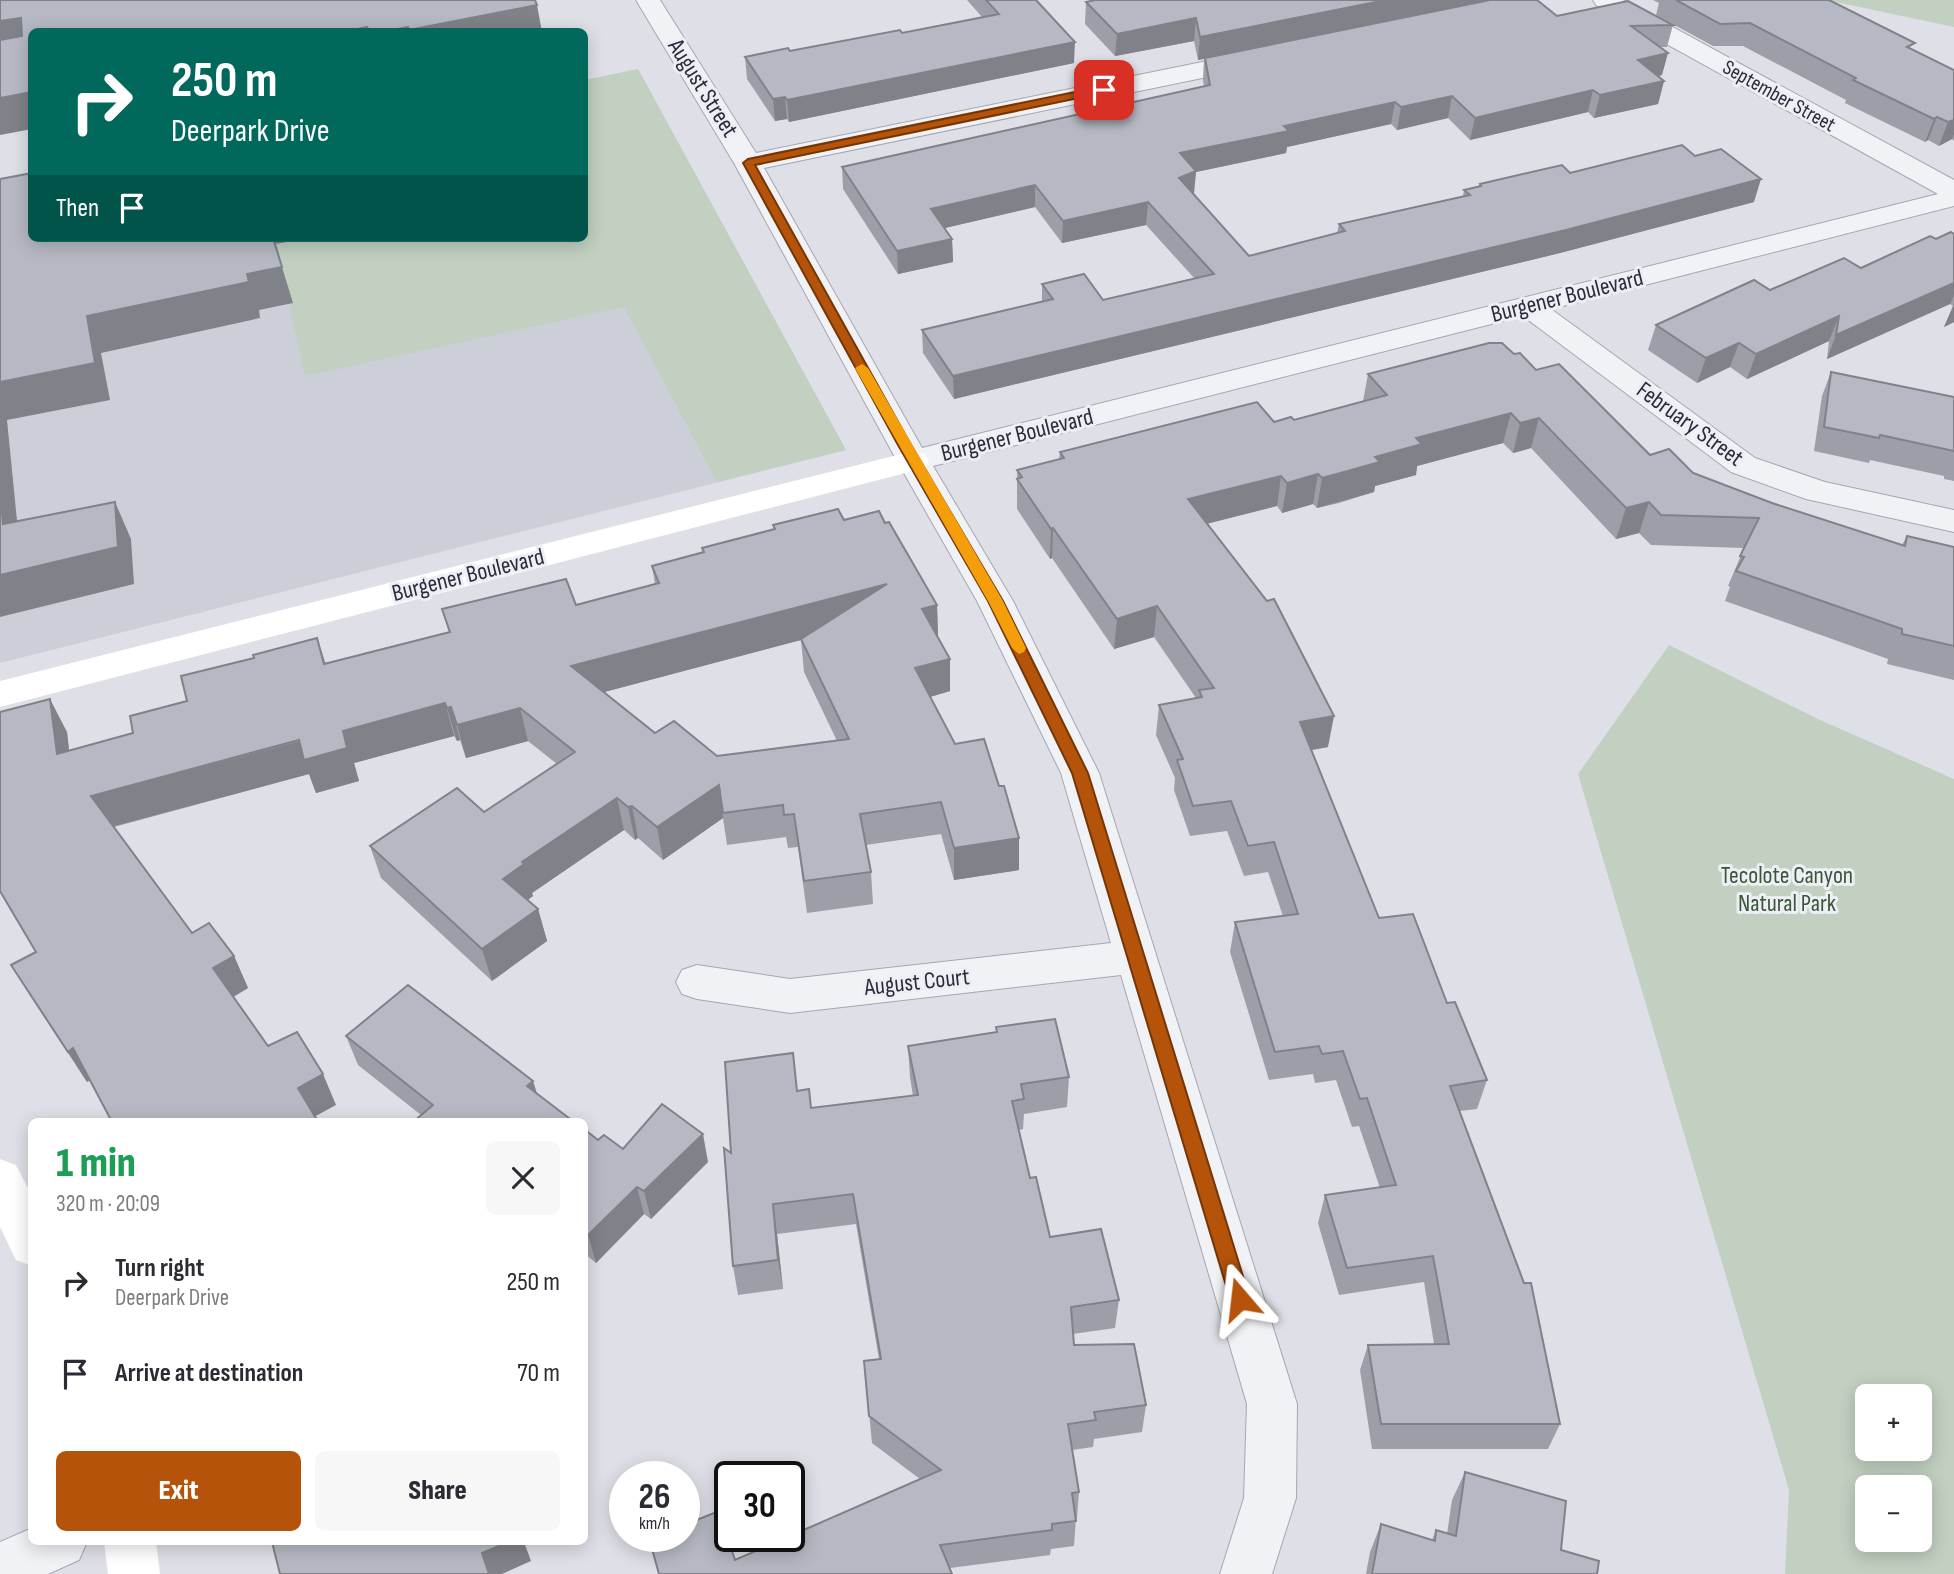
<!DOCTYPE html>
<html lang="en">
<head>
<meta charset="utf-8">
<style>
	:root { --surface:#fff; --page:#f7f7f7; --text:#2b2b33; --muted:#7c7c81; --accent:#b45309 }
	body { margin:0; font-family:"Sofia Sans Condensed",sans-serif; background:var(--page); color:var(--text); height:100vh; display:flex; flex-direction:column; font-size:26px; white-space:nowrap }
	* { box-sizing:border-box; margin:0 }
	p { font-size:23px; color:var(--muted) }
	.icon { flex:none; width:38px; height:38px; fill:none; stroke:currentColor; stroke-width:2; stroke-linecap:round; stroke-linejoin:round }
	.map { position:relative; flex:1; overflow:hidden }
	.details { position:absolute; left:28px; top:1118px; width:560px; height:427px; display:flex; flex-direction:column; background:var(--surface); border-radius:10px; box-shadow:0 4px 18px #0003 }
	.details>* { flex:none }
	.top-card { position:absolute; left:28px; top:28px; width:560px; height:214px; border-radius:10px; box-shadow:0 4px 18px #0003; background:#00695c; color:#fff; overflow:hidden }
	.buttons { position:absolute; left:1855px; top:1384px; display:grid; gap:14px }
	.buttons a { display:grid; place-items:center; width:77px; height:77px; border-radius:10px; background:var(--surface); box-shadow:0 4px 18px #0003; font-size:35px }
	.speed { position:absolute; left:609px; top:1461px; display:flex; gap:14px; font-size:35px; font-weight:700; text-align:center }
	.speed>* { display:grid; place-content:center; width:91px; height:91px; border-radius:50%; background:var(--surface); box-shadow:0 4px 18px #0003; line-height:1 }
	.speed small { font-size:18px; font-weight:400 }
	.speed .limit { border:4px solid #111; border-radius:10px; background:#fff; color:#111 }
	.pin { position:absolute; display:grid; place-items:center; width:60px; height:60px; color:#fff; margin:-30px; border-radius:14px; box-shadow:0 4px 10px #0006 }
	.me { position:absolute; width:77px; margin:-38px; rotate:343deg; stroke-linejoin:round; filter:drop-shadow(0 0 5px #0008) }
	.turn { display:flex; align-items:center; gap:24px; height:147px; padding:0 28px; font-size:32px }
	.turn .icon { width:91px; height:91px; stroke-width:2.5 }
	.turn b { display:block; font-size:49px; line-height:60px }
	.then { display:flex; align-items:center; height:66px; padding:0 28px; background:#0003; gap:14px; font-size:26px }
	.round { display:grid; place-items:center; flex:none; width:74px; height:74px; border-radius:10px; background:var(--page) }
	.headline { display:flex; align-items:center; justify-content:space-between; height:119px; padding:0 28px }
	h1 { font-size:42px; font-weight:800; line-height:52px; color:#1e9e55 }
	.cta { display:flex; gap:14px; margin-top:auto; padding:14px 28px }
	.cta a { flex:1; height:80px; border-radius:10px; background:var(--accent); color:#fff; font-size:28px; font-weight:800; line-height:80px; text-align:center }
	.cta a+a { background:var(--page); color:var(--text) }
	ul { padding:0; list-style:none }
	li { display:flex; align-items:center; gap:21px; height:91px; padding:0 28px }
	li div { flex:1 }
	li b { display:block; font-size:26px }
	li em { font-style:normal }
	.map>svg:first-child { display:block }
	.built { fill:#cdcfd8 }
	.green { fill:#c1d0c1; fill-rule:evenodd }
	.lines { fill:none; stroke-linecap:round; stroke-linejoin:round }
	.street-casing { stroke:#a5a6b0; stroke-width:2 }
	.street { fill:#f1f2f5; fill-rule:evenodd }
	.secondary { fill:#fff; fill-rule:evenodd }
	.wall { fill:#9d9fa8; fill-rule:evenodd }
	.shaded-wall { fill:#7f8288 }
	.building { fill:#b6b9c3; stroke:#7f8288; stroke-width:2; fill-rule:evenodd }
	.route { fill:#b45309; stroke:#753606; stroke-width:2 }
	.slow { fill:#f59e0b }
	.labels { text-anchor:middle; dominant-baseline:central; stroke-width:6; stroke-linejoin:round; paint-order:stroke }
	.far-street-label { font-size:21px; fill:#292c3c; stroke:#eeeff4 }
	.street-label { font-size:24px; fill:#292c3c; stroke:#eeeff4 }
	.park-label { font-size:24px; fill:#385638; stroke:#eeeff4 }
</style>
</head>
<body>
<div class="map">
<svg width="1954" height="1574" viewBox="0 0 1954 1574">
	<rect width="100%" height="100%" fill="#dfe0e7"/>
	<polygon class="built" points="638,69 846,450 0,663 0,198 32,238 584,238 585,80"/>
	<g class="green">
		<polygon points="1830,0 1954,0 1954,27 1831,1"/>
		<polygon points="638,69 846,450 717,482 624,307 305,376 274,238 584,238 585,80"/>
		<path d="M1669 645 1818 719 1954 779V1574H1785L1789 1490 1578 774ZM1867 1396H1920V1449H1867ZM1867 1488H1920V1540H1867Z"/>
	</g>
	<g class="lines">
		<g class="street-casing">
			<g id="street">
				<polygon points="636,0 660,0 756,153 1256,51 1265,54 1269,59 1265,64 1256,67 764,168 922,448 1938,194 1596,5 1593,0 1623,0 1954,180 1954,206 1551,309 1755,458 1825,482 1954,510 1954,532 1806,499 1731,472 1523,316 933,466 1013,601 1099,773 1297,1404 1296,1498 1272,1574 1220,1574 1244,1498 1247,1404 1121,975 790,1013 697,999 682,994 676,982 682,970 697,965 790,979 1111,943 1061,773 977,601 897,461 734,163"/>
				<polygon points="32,1528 32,1542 87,1542 79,1560 48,1574 0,1574 0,1542"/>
			</g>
		</g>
		<use href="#street" class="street"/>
		<g class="secondary">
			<polygon points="913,451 925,454 929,461 925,468 0,707 0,681"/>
			<polygon points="0,1159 16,1165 32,1196 32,1266 16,1260 0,1227"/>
			<polygon points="104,1542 156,1542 160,1574 108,1574"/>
		</g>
	</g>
	<g class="wall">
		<polygon points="967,0 1036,0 1074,63 789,122 787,119 775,121 747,79 745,57 790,51 902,33 982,17"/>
		<polygon points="1653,0 1829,0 1912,50 1954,70 1954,141 1952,139 1939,146 1928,140 1925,142 1845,103 1846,100 1743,46 1713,46 1656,15 1659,3"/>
		<polygon points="1086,2 1557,16 1673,25 1667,47 1660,47 1662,75 1658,76 1664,81 1658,104 1594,118 1588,112 1470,140 1448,118 1397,130 1391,124 1287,147 1286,153 1196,172 1193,194 1249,256 1337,233 1339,224 1463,196 1464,190 1479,186 1480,184 1570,173 1754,202 1560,253 954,399 923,353 922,330 1042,302 1042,284 1103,300 1195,279 1146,225 1062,243 1035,207 945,228 952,239 953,262 898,274 843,189 842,167 1204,86 1203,80 1204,59 1198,60 1194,41 1115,56 1085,24"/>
		<polygon points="1954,234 1954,322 1944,327 1953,306 1950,304 1827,359 1829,341 1747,379 1730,367 1697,383 1648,350 1656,325 1770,290 1861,268 1936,239"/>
		<polygon points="1514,354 1650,455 1772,503 1902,545 1907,536 1954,547 1954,680 1887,664 1888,659 1725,601 1730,587 1728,586 1744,548 1651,545 1639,533 1616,539 1531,448 1513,453 1503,443 1417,466 1416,475 1375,486 1374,492 1339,503 1317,508 1313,504 1282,513 1277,506 1207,524 1328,747 1311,750 1379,918 1447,1003 1487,1080 1477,1109 1460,1111 1560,1424 1548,1449 1372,1449 1360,1370 1368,1345 1434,1344 1424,1282 1339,1295 1318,1223 1325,1195 1380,1188 1359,1126 1352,1127 1336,1080 1315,1083 1313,1074 1269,1080 1230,952 1235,922 1283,916 1268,872 1244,876 1227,831 1190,836 1174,790 1175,778 1156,735 1159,705 1196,698 1154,637 1114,649 1052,558 1050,559 1017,509 1017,470 1059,459 1060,452 1274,422 1294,420 1363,401 1368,374"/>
		<polygon points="1831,372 1954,397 1954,481 1944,479 1944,476 1870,460 1869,463 1814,451 1822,396"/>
		<path d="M844 520 885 523 937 605 938 637 950 659V691L930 697 1019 870 954 880 941 834 866 845 871 872 873 904 807 913 798 847 788 848 786 837 727 845 723 818 663 860 638 838 635 840 624 830 532 893 533 896 528 900 538 909 547 941 492 981 381 878 370 846 484 812 557 764 528 741 466 758 460 740 457 741 454 736 354 763 359 781 316 793 309 774 114 827 192 933 234 956 248 988 233 997 268 1046 336 1105 90 1080 87 1082 31 997 11 965 36 952 1 893H0V712L67 732 69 750 133 733 187 701 254 658 317 638 326 664 449 633 442 609 576 605 655 584 652 566 703 553 702 548 773 529V525ZM801 640 804 672 837 741 717 756 655 733 604 692Z"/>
		<polygon points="996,1027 1069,1077 1067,1107 1024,1114 1023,1129 1019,1130 1030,1178 1050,1237 1119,1300 1115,1328 1073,1334 1074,1345 1146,1405 1142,1432 1094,1439 1093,1447 1072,1450 1079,1492 1077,1518 1076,1518 1074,1546 1051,1549 1050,1555 950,1568 735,1560 920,1479 872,1443 864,1361 879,1359 856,1224 777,1234 783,1289 738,1295 733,1266 731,1153 798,1091 811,1108 913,1096 910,1077 908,1046 996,1033"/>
		<polygon points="346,1036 537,1093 421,1115 358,1065"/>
		<polygon points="584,1129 598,1140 623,1149 708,1162 651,1219 644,1214 596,1263 584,1253"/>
		<polygon points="1465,1472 1561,1550 1597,1574 1366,1574 1370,1552 1381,1524 1432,1540 1436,1530 1447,1534 1452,1500"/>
	</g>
	<g class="shaded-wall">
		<polygon points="1386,0 1494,0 1198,60 1200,37"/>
		<polygon points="537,5 542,32 410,32 409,30"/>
		<polygon points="21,18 32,46 0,58 0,21"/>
		<polygon points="1196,18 1194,41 1115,56 1117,34"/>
		<polygon points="367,27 369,32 344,32"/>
		<polygon points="408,27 409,32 384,32"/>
		<polygon points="1075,42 1074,63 789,122 787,100"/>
		<polygon points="1668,53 1662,75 1632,82 1638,60"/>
		<polygon points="1664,81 1658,104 1594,118 1600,95"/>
		<polygon points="1593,90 1588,112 1470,140 1475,118"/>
		<polygon points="32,92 32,129 0,135 0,98"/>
		<polygon points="1452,96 1448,118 1397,130 1401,107"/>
		<polygon points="785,97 787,119 775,121 773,99"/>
		<polygon points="1395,102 1391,124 1287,147 1286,153 1196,172 1194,194 1177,201 1180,153 1284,126"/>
		<polygon points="1937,117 1928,140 1925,142 1934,119"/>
		<polygon points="1954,120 1954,134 1952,139 1939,146 1948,122"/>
		<polygon points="1761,179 1754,202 1560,253 954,399 953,376"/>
		<polygon points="1035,185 1035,207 932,231 931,209"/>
		<polygon points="1148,202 1146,225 1062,243 1063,221"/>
		<polygon points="273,238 310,238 275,244"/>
		<polygon points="952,239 953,262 898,274 897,251"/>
		<polygon points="282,267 293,303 259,310 260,318 101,353 110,400 7,420 21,561 3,524 0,488 0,382 87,316 247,274"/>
		<polygon points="1954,283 1954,295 1950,304 1827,359 1836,335"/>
		<polygon points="1954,304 1954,322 1944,327"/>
		<polygon points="1839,316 1829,341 1747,379 1756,354"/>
		<polygon points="1739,343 1730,367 1697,383 1706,358"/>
		<polygon points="1511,413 1503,443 1417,466 1416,475 1375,486 1374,492 1317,508 1322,478 1375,457 1416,438"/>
		<polygon points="1539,418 1531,448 1513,453 1520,423"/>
		<polygon points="1318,474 1313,504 1282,513 1287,483"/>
		<polygon points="1281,476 1277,506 1185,529 1188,499"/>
		<polygon points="115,502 131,539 134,584 0,617 0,575"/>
		<polygon points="1649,502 1639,533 1616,539 1626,508"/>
		<polygon points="1053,528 1052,558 1050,559 1051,529"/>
		<polygon points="887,584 888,617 578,699 571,666"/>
		<polygon points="937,605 938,637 922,609"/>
		<polygon points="1157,606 1154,637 1114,649 1117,619"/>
		<polygon points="950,659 950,691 916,701 915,668"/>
		<polygon points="50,699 67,732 73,786 57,754"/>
		<polygon points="445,703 454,736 354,763 359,781 316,793 309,774 107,828 91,796"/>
		<polygon points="451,707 460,740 457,741 447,708"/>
		<polygon points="520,708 528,741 466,758 457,725"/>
		<polygon points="1334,716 1328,747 1295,753 1300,722"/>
		<polygon points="719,785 723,818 663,860 657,827"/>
		<polygon points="617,798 624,830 532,893 533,896 512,911 503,879 522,862"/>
		<polygon points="632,806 638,838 635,840 628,807"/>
		<polygon points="1019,838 1019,870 954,880 954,848"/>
		<polygon points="538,909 547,941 492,981 482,949"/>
		<polygon points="234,956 248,988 228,1000 213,968"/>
		<polygon points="73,1048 92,1079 87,1082 68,1052"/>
		<polygon points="323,1074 336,1105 312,1118 298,1088"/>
		<polygon points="533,1081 542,1109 527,1086"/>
		<polygon points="703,1134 708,1162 651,1219 644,1191"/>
		<polygon points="637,1187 644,1214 596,1263 588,1235"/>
		<polygon points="773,1204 777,1234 783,1289 778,1260"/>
		<polygon points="508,1542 524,1542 531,1561 502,1574 489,1574 482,1553"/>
	</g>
	<g class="building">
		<polygon points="0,0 535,0 537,5 409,30 408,27 384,32 370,32 367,27 344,32 32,32 32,92 0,98 0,40 22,36 21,18 0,21"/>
		<polygon points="986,0 1036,0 1075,42 787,100 785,97 773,99 745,57 788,48 790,51 900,30 902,33 999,14"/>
		<polygon points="1095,0 1386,0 1200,37 1196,18 1117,34 1086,2"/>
		<polygon points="1490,0 1537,0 1557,16 1628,1 1673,25 1631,26 1668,53 1638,60 1664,81 1600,95 1593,90 1475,118 1452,96 1401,107 1395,102 1284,126 1289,131 1180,153 1196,171 1179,178 1249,256 1345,231 1339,224 1470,195 1464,190 1481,186 1480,184 1562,165 1570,173 1682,145 1695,156 1721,149 1761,179 1566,230 953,376 922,330 1053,299 1042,284 1084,274 1103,300 1214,274 1148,202 1063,221 1035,185 931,209 952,239 897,251 842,167 1210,85 1205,58"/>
		<polygon points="1676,0 1829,0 1915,43 1907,47 1954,70 1954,120 1948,122 1937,117 1934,119 1853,80 1856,78 1750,23 1720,24"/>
		<polygon points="32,173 32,238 273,238 282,267 247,274 249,282 87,316 95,363 0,382 0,179"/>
		<polygon points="1951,232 1954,234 1954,283 1836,335 1839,316 1756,354 1739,343 1706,358 1656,325 1754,280 1770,290 1844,258 1861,268 1930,236 1936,239"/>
		<polygon points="1489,343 1502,343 1514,354 1520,353 1536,370 1559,364 1650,455 1669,449 1693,473 1772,503 1905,546 1907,536 1954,547 1954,646 1902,634 1902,629 1736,571 1744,557 1740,556 1759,518 1661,515 1649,502 1626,508 1539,418 1520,423 1511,413 1416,438 1422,444 1375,457 1380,462 1344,472 1322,478 1318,474 1287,483 1281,476 1188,499 1267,601 1274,599 1334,716 1300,722 1379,918 1413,914 1447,1003 1455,1002 1487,1080 1450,1086 1524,1283 1531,1283 1560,1424 1381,1424 1368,1345 1449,1344 1433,1256 1347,1268 1325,1195 1396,1185 1367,1098 1360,1099 1343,1051 1322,1054 1319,1046 1275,1052 1235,922 1298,914 1274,842 1248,846 1231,801 1193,806 1177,760 1183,759 1159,705 1202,697 1199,690 1214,688 1157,606 1117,619 1053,528 1051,529 1017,479 1022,477 1017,470 1064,458 1060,452 1257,402 1274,422 1291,417 1294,420 1387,395 1368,374"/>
		<polygon points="1831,372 1954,397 1954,451 1880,435 1879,438 1824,427"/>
		<polygon points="0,488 3,524 115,502 118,547 0,575"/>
		<path d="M838 509 844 520 879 511 885 523 889 522 937 605 922 609 950 659 915 668 955 744 984 739 999 786H1004L1019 838 954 848 941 802 860 814 871 872 804 881 794 814 784 815 783 805 723 813 719 785 657 827 632 806 628 807 617 798 522 862 524 864 503 879 538 909 482 949 370 846 457 788 484 812 575 752 520 708 457 725 451 707 447 708 445 703 343 731 347 748 304 760 299 740 91 796 192 933 209 923 234 956 213 968 268 1046 297 1032 323 1074 298 1088 317 1120 314 1122H112L73 1048 68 1052 11 965 36 952 0 891V712L50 699 57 754 133 733 130 716 187 701 181 676 254 658 253 655 317 638 324 664 450 632 442 609 566 579 576 605 659 583 652 566 704 552 702 548 775 529 773 525ZM887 584 801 639 849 739 717 756 674 721 655 733 571 666Z"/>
		<polygon points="408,985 533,1081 527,1086 574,1122 413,1122 433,1105 346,1036"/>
		<polygon points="1055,1019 1069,1077 1021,1084 1024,1099 1012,1101 1030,1178 1036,1177 1050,1237 1101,1229 1119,1300 1071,1307 1074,1345 1134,1344 1146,1405 1094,1412 1096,1420 1068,1424 1079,1492 1072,1493 1076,1521 1052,1524 1052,1530 940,1545 952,1574 659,1574 649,1538 653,1536 684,1536 684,1525 719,1511 735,1560 941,1470 869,1416 864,1361 881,1359 853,1194 773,1204 778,1260 733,1266 724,1148 731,1153 725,1062 793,1053 797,1091 809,1089 811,1108 918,1095 908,1046 997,1032 996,1027"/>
		<polygon points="662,1104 703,1134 644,1191 637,1187 588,1235 584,1233 584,1129 598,1140 604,1135 623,1149"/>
		<polygon points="1465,1472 1566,1501 1561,1550 1599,1561 1597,1574 1372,1574 1381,1524 1435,1541 1436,1530 1456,1536"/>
		<polygon points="272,1542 508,1542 482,1553 489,1574 280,1574"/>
	</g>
	<polygon class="route" points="1104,86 1108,87 1108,92 755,165 911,445 1003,601 1088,773 1250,1299 1247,1305 1240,1308 1233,1305 1230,1299 1072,773 988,601 898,445 743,163 748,159"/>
	<polygon class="slow" points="862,364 868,368 1003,601 1026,648 1024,652 1019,654 1012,648 988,601 855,368"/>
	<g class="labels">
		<g class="far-street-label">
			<text transform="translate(1779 96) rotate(29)">September Street</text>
		</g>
		<g class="street-label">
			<text transform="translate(703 88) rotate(58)">August Street</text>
			<text transform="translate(1567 296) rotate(-14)">Burgener Boulevard</text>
			<text transform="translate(1690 424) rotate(36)">February Street</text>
			<text transform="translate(1017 435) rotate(-14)">Burgener Boulevard</text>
			<text transform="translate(468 575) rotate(-14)">Burgener Boulevard</text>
			<text transform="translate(917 982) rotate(-6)">August Court</text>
		</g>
		<g class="park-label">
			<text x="1787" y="875">Tecolote Canyon<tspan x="1787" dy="28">Natural Park</tspan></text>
		</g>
	</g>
</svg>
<div class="buttons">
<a>+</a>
<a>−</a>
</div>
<div class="speed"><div>26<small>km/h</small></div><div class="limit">30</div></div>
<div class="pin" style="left:1104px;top:90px;background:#d93025"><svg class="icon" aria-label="arrive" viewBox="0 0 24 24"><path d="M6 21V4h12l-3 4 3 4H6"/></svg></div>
<svg class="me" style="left:1240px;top:1299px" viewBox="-20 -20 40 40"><path d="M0-17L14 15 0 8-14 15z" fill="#b45309" stroke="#fff" stroke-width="4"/></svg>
<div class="top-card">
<div class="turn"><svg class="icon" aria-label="right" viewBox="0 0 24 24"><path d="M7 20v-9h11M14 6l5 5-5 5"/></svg><div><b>250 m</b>Deerpark Drive</div></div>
<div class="then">Then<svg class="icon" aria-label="arrive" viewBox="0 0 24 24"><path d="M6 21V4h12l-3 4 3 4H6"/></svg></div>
</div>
<section class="details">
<div class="headline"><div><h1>1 min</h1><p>320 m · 20:09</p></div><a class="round"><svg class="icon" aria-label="close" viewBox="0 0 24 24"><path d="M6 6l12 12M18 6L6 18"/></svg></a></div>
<ul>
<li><svg class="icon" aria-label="right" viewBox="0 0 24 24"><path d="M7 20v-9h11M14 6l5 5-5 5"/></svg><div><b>Turn right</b><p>Deerpark Drive</p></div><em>250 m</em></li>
<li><svg class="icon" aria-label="arrive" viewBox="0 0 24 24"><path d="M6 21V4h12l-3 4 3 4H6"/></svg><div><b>Arrive at destination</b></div><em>70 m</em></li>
</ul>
<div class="cta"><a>Exit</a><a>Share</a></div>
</section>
</div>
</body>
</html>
